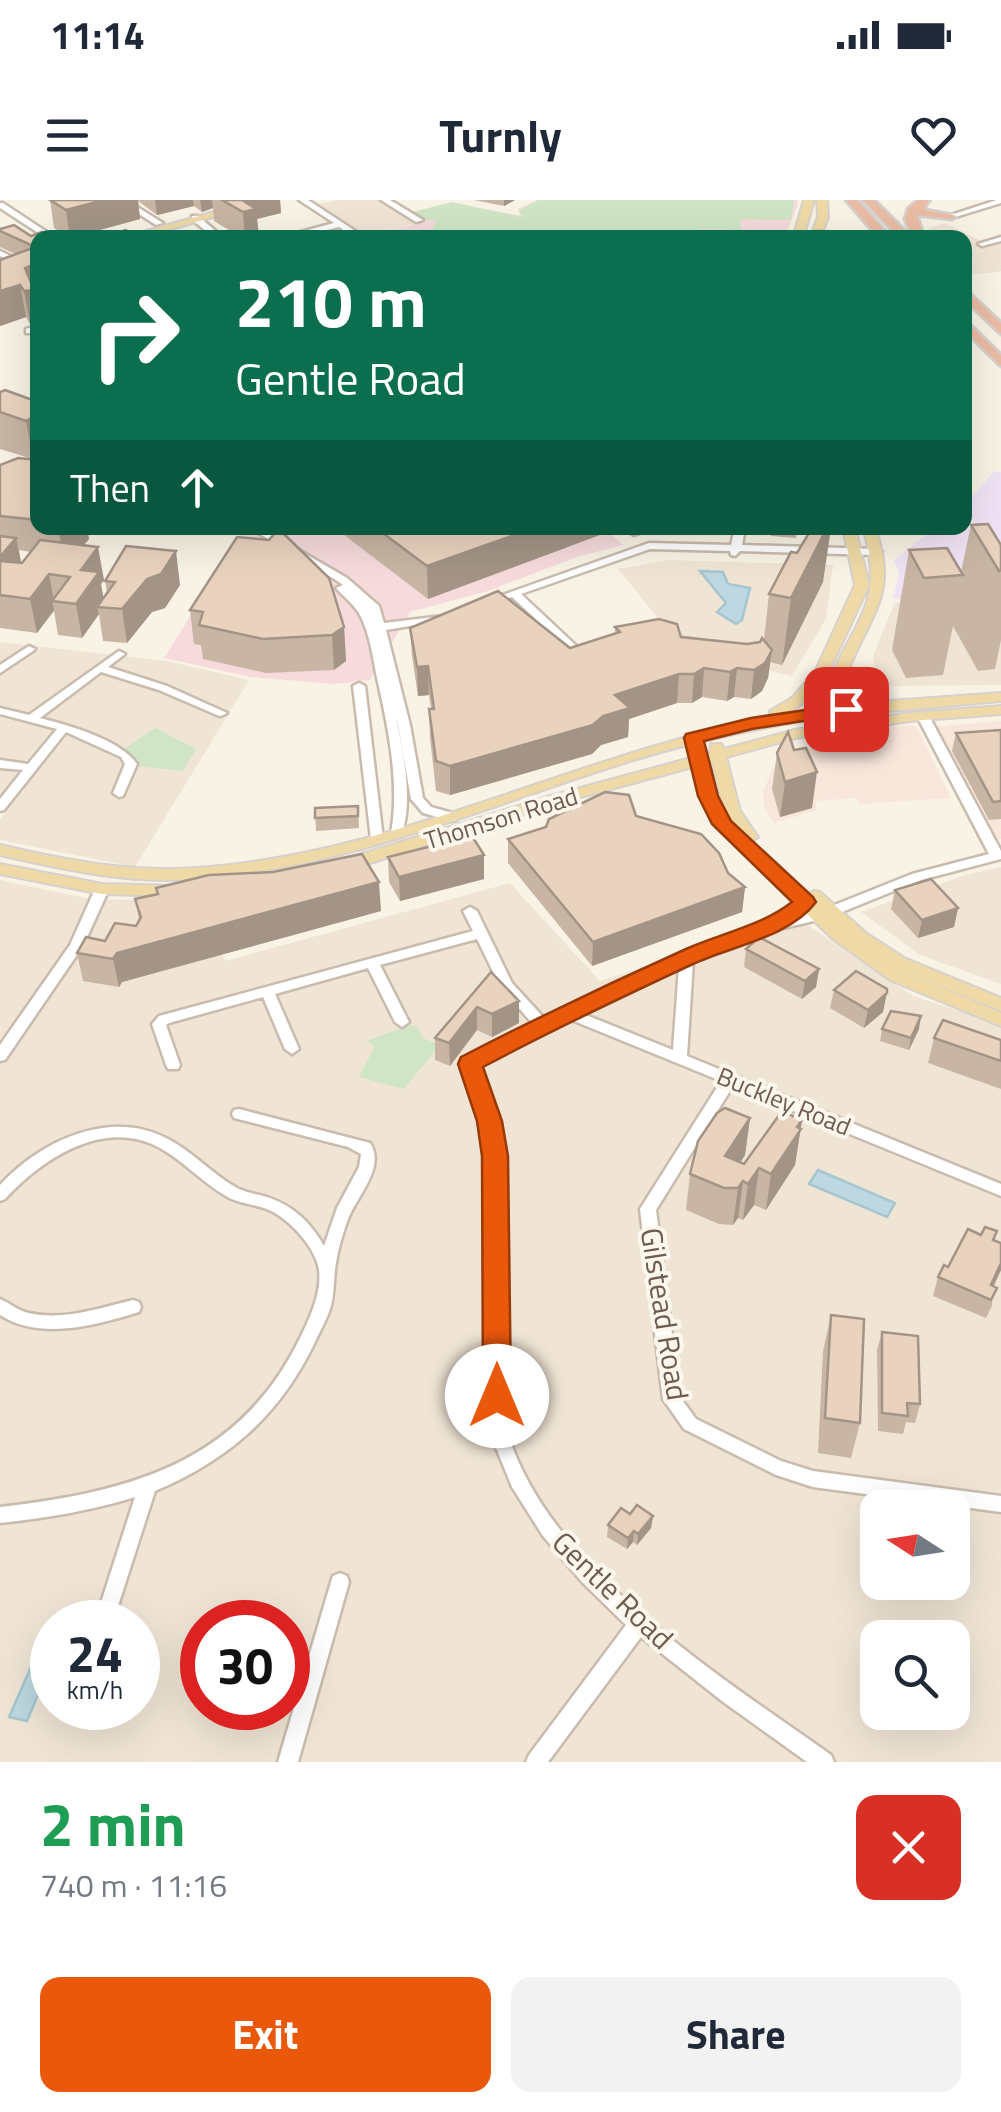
<!DOCTYPE html>
<html lang="en">
<head>
<meta charset="utf-8">
<style>
	:root { --surface:#fff; --page:#f2f2f3; --text:#1f2937; --muted:#747a83; --accent:#ea580c }
	body { margin:0; font-family:"Titillium Web",sans-serif; background:var(--page); color:var(--text); height:100vh; display:flex; flex-direction:column; font-size:38px; white-space:nowrap }
	* { box-sizing:border-box; margin:0 }
	p { font-size:32px; color:var(--muted) }
	.icon { flex:none; width:55px; height:55px; fill:none; stroke:currentColor; stroke-width:2; stroke-linecap:round; stroke-linejoin:round }
	.map { position:relative; height:1562px; overflow:hidden }
	.panel { display:flex; flex-direction:column; background:var(--surface); flex:1 }
	.panel>* { flex:none }
	.banner { position:absolute; left:30px; top:30px; width:942px; height:305px; border-radius:20px; box-shadow:0 10px 40px #0002; background:#0b6e4f; color:#fff; overflow:hidden }
	.needle { width:65px; rotate:282deg }
	.buttons { position:absolute; left:860px; top:1290px; display:grid; gap:20px }
	.buttons a { display:grid; place-items:center; width:110px; height:110px; border-radius:20px; background:var(--surface); box-shadow:0 10px 40px #0002; font-size:50px }
	.speed { position:absolute; left:30px; top:1400px; display:flex; gap:20px; font-size:50px; font-weight:700; text-align:center }
	.speed>* { display:grid; place-content:center; width:130px; height:130px; border-radius:50%; background:var(--surface); box-shadow:0 10px 40px #0002; line-height:1 }
	.speed small { font-size:25px; font-weight:400 }
	.speed .limit { border:15px solid #d22; background:#fff; color:#111 }
	.pin { position:absolute; display:grid; place-items:center; width:85px; height:85px; color:#fff; margin:-42px; border-radius:20px; box-shadow:0 5px 15px #0006 }
	.me { position:absolute; width:110px; margin:-55px; rotate:0deg; stroke-linejoin:round; filter:drop-shadow(0 0 8px #0008) }
	.turn { display:flex; align-items:center; gap:35px; height:210px; padding:0 40px; font-size:45px }
	.turn .icon { width:130px; height:130px; stroke-width:2.5 }
	.turn b { display:block; font-size:70px; line-height:85px }
	.then { display:flex; align-items:center; height:95px; padding:0 40px; background:#0003; gap:20px; font-size:38px }
	.round { display:grid; place-items:center; flex:none; width:105px; height:105px; border-radius:20px; background:var(--page) }
	.overview { display:flex; align-items:center; justify-content:space-between; height:170px; padding:0 40px }
	h1 { font-size:60px; font-weight:700; line-height:75px; color:#1e9e55 }
	.primary-button { display:flex; gap:20px; margin-top:auto; padding:20px 40px }
	.primary-button a { flex:1; height:115px; border-radius:20px; background:var(--accent); color:#fff; font-size:40px; font-weight:700; line-height:115px; text-align:center }
	.primary-button a+a { background:var(--page); color:var(--text) }
	.status { display:flex; justify-content:space-between; align-items:center; height:70px; padding:0 50px; background:var(--surface); direction:ltr }
	.status svg { height:28px; fill:currentColor }
	header { display:flex; justify-content:space-between; align-items:center; height:130px; padding:0 40px; background:var(--surface); font-size:45px; font-weight:700 }
	.map>svg:first-child { display:block }
	.residential { fill:#f0e5d5; fill-rule:evenodd }
	.commercial { fill:#f8e6db }
	.education { fill:#f0e3f5 }
	.medical { fill:#f6dadc }
	.green { fill:#d0e5c6 }
	.water { fill:#bdd8e0; stroke:#a5c6d0; stroke-width:2.5 }
	.lines { fill:none; stroke-linecap:round; stroke-linejoin:round }
	.minor-casing { stroke:#c9bbad; stroke-width:5 }
	.major-casing { stroke:#d7d1cd; stroke-width:4 }
	.highway-casing { stroke:#d7d1cd; stroke-width:5 }
	.minor { fill:#fff; fill-rule:evenodd }
	.major { fill:#efdaa7; fill-rule:evenodd }
	.highway { fill:#ebbca5; fill-rule:evenodd }
	.wall { fill:#c8b5a4; fill-rule:evenodd }
	.shaded-wall { fill:#a39486 }
	.building { fill:#e9d3bf; stroke:#a39486; stroke-width:2.5 }
	.route { fill:#ea580c; stroke:#983908; stroke-width:2.5 }
	.labels { text-anchor:middle; dominant-baseline:central; stroke-width:8; stroke-linejoin:round; paint-order:stroke }
	.street-label { font-size:25px; fill:#6f5c4e; stroke:#fcf7ec }
	.near-street-label { font-size:30px; fill:#6f5c4e; stroke:#fcf7ec }
</style>
</head>
<body>
<div class="status"><b>11:14</b><svg viewBox="0 0 49 12"><path d="M0 12V9h3v3zM5 12V6h3v6zM10 12V3h3v9zM15 12V0h3v12zM26 1h20v11H26zM47 4h2v5h-2z"/></svg></div>
<header><svg class="icon" aria-label="menu" viewBox="0 0 24 24"><path d="M4 6h16M4 12h16M4 18h16"/></svg>Turnly<svg class="icon" aria-label="heart" viewBox="0 0 24 24"><path d="M12 20l-8-8c-3-5 5-10 8-4 3-6 11-1 8 4z"/></svg></header>
<div class="map">
<svg width="1001" height="1562" viewBox="0 0 1001 1562">
	<rect width="100%" height="100%" fill="#f9f3e6"/>
	<g class="residential">
		<polygon points="337,0 380,0 417,23 366,35 317,4"/>
		<polygon points="945,23 991,46 1001,43 1001,71 965,76 965,38 933,37 928,28"/>
		<polygon points="669,360 833,365 826,419 792,476 686,453 618,369"/>
		<polygon points="895,402 1001,421 1001,485 884,486 876,477 873,456"/>
		<polygon points="0,442 167,461 249,480 135,667 0,640 0,619 28,583 16,581 0,596"/>
		<polygon points="1001,667 1001,784 920,755 861,712 965,675"/>
		<path d="M0 680 90 699 157 700 217 743 225 761 510 683 600 781 796 717 913 796 1001 824V1562H0ZM878 1308H952V1382H878ZM52 1422H138V1508H52ZM202 1422H288V1508H202ZM878 1438H952V1512H878Z"/>
	</g>
	<g class="commercial">
		<polygon points="1001,521 1001,639 980,642 929,527"/>
		<polygon points="910,525 917,527 951,598 860,604 857,598 815,601 817,610 774,623 765,609 763,593 772,569 788,554 834,543 888,540 884,528"/>
	</g>
	<polygon class="education" points="995,271 1001,272 1001,414 893,398 899,372 894,360 935,328 965,328 965,304"/>
	<g class="medical">
		<polygon points="537,0 797,0 798,4 785,37 366,36 479,8 521,16 518,9"/>
		<polygon points="241,328 605,328 623,345 577,357 488,391 410,412 370,480 335,484 251,477 164,458 244,330"/>
	</g>
	<g class="green">
		<polygon points="539,0 794,0 791,20 740,19 741,30 701,29 701,38 430,37 436,19 427,21 412,12 452,2 522,17 519,10"/>
		<polygon points="155,528 196,549 183,571 136,566 123,550"/>
		<polygon points="411,825 418,827 423,838 440,845 404,889 359,877 375,846 366,841"/>
	</g>
	<g class="water">
		<polygon points="700,371 723,372 728,384 750,388 742,420 736,424 717,412 726,403"/>
		<polygon points="818,970 895,1003 887,1017 809,984"/>
		<polygon points="34,1460 51,1464 27,1521 9,1517"/>
	</g>
	<g class="lines">
		<g class="minor-casing">
			<g id="minor">
				<polygon points="117,0 126,0 163,23 156,25"/>
				<polygon points="299,0 308,0 366,38 356,38 339,27 294,38 278,38 334,23"/>
				<polygon points="381,0 390,0 423,20 416,22"/>
				<polygon points="997,0 1001,0 1001,3 952,18 948,16"/>
				<polygon points="0,3 3,3 56,38 46,38 0,8"/>
				<polygon points="192,16 198,16 224,38 215,38 192,20"/>
				<polygon points="1001,37 1001,41 982,46 978,44"/>
				<polygon points="0,51 38,69 38,74 0,56"/>
				<polygon points="29,128 38,128 38,133 26,133 26,129"/>
				<path d="M250 328H261L347 378 379 406 384 423 443 416 444 418 439 421 386 430 410 525 423 598 431 607 456 614 458 617 456 620 452 621 423 613 411 599 398 525 396 517C403 554 414 600 401 636H393L391 633C400 583 388 527 377 478 373 458 370 435 361 417 356 406 344 397 336 388L343 385 339 382Z"/>
				<polygon points="639,328 653,328 634,335 629,332"/>
				<polygon points="735,328 745,328 742,345 877,349 882,352 877,355 740,351 735,356 731,355 730,351 650,349 521,394 586,455 588,457 582,460 578,459 512,397 488,405 483,402 649,343 731,345"/>
				<polygon points="29,446 35,449 33,451 0,473 0,465"/>
				<path d="M119 451 125 454 108 467 167 486 227 513 221 516 217 515 159 490 101 472 40 518C68 525 121 540 137 564L123 596 119 597 113 593 125 564 121 557 66 532 4 610 0 611V599L23 570 0 568V560L28 564 57 529 0 514V508L29 515Z"/>
				<polygon points="359,483 365,486 383,639 377,643 371,639 353,486"/>
				<path d="M923 513 929 516 1001 651V659L921 680 837 714 829 722 824 723 818 720 762 733 693 761 687 856 1001 984V996L733 886 656 1010 680 1197 696 1219 781 1261 813 1271 1001 1296V1312L813 1287 776 1275 684 1229 663 1199 640 1009 721 881 569 819 478 864 475 867 496 921 503 956C503 1022 504 1089 505 1155 505 1177 501 1211 507 1231 547 1368 720 1476 831 1555L834 1562H807L722 1501 641 1437 548 1562H526L529 1555 626 1425 582 1382 543 1336 512 1287 488 1228 487 956 482 921 461 867 468 856 533 824 501 788 477 739 380 765 409 822 402 827 395 822 368 768 275 794 299 849 292 854 285 849 263 797 169 823 166 825 180 865 178 869H168L166 865 152 824 159 816 473 731 463 711 470 707 477 711 512 783 545 819 559 812 561 809 568 808 681 755 733 734 798 715 823 712 827 708 912 674 989 654 917 516ZM679 767 673 850 581 813Z"/>
				<polygon points="102,685 109,689 83,746 5,860 0,861 0,845 70,745 95,689"/>
				<path d="M239 909 370 943C386 967 357 996 348 1019 343 1033 338 1049 336 1063 333 1079 335 1094 330 1109 326 1121 319 1133 314 1144 279 1216 228 1260 155 1291L118 1406 116 1412 109 1415 102 1412 100 1406 135 1297C90 1311 46 1318 0 1323V1307C128 1292 239 1264 300 1138 310 1118 324 1088 318 1065 312 1044 289 1019 269 1010 255 1004 239 1004 226 996 200 981 179 956 152 944 98 921 40 961 5 999L0 1001V985C41 941 110 908 168 939 193 952 212 974 237 988 247 993 257 994 267 997 294 1006 310 1022 324 1046L337 1008 359 967 361 954 348 947 234 918 232 914 234 910Z"/>
				<path d="M0 1099C10 1103 18 1111 29 1113 63 1121 100 1108 133 1100L139 1102 141 1107 139 1112C97 1125 40 1141 0 1115Z"/>
				<polygon points="340,1373 347,1376 349,1382 298,1562 278,1562 331,1382 333,1376"/>
			</g>
		</g>
		<g class="major-casing">
			<g id="major">
				<polygon points="256,0 272,0 140,38 122,38"/>
				<polygon points="804,0 814,0 803,38 793,38"/>
				<polygon points="817,0 827,0 828,17 820,38 810,38 818,17"/>
				<path d="M843 328H855L869 385 829 471 823 491 825 509 831 508C824 465 858 437 868 398 874 374 870 351 863 328H875C898 391 873 411 850 466L861 486 889 501 1001 493V501L846 515 847 522 910 513 1001 506V514L910 521 796 538 726 557 740 611 758 637 750 642 806 695 814 691 820 692 867 734 904 758 1001 798V811L898 769 1001 813V826L890 780 833 739 716 627 700 596 693 567 566 601 351 669 345 670 337 665 339 661 554 595 691 558 688 548 691 545H701L705 554 710 553 711 544H721L724 549 795 530 834 524 832 517H826L824 523 819 524 808 520C747 530 688 543 630 561 486 606 348 668 196 679 129 684 65 670 0 655V645C65 660 129 673 196 668 395 655 575 555 770 517V511L792 498 815 472 855 385ZM845 484 850 492 871 503 845 506ZM809 495 811 511 784 515 802 504ZM712 561 724 611 736 629C718 611 713 586 707 563Z"/>
				<polygon points="0,664 102,684 177,686 185,691 177,696 102,694 0,674"/>
			</g>
		</g>
		<g class="highway-casing">
			<g id="highway">
				<polygon points="846,0 857,0 891,38 879,38"/>
				<polygon points="863,0 874,0 912,38 900,38"/>
				<polygon points="918,0 930,0 925,6 926,10 957,16 952,19 917,15 924,38 913,38 905,19 908,9"/>
				<polygon points="815,29 823,29 826,38 815,38"/>
				<polygon points="965,89 1001,123 1001,134 965,100"/>
				<polygon points="965,120 1001,155 1001,166 965,131"/>
			</g>
		</g>
		<use href="#minor" class="minor"/>
		<use href="#major" class="major"/>
		<use href="#highway" class="highway"/>
	</g>
	<g class="wall">
		<polygon points="50,0 280,0 281,13 257,19 259,36 242,38 214,21 213,8 202,12 194,6 157,15 138,1 140,19 82,35 66,35 54,28"/>
		<polygon points="474,0 515,0 504,6"/>
		<polygon points="0,29 31,36 42,32 35,98 30,124 26,117 0,126 0,60 15,54 0,47"/>
		<polygon points="0,192 38,202 33,259 0,249"/>
		<path d="M38 260V328H87L89 339 84 345 104 380 101 384 103 398 107 393 105 381 180 385 165 408 152 412 127 443 103 441 99 414 82 438 58 435 54 411 37 433 0 428V265ZM19 350 31 352 21 363Z"/>
		<polygon points="971,325 1001,345 1001,440 995,469 978,471 953,426 943,475 906,478 892,450 909,350 961,372"/>
		<polygon points="335,328 605,328 605,333 428,399"/>
		<polygon points="771,328 798,328 796,338 771,336"/>
		<polygon points="901,328 918,328 917,332 901,331"/>
		<polygon points="823,382 782,465 770,462 768,478 762,491 751,499 734,497 727,501 702,497 692,503 677,503 629,519 628,537 601,545 592,554 450,595 436,591 430,538 429,509 431,509 429,495 418,496 412,456 410,428 570,448 615,434 615,427 747,444 764,440 769,394"/>
		<polygon points="190,410 344,427 346,461 334,470 266,473 203,459 201,445 194,444"/>
		<polygon points="1001,530 1001,619 989,620 952,551 956,533"/>
		<polygon points="777,553 812,608 780,617 772,589"/>
		<polygon points="358,606 359,628 316,631 315,608"/>
		<polygon points="636,616 728,673 745,687 742,712 592,766 508,663 508,639"/>
		<polygon points="388,657 484,679 400,701 389,682"/>
		<polygon points="156,688 381,711 122,782 119,787 83,781 77,753 136,726 139,720 135,699 157,694"/>
		<polygon points="895,690 958,708 954,727 918,738 891,709"/>
		<polygon points="746,749 819,769 816,787 802,799 744,767"/>
		<polygon points="491,772 519,823 492,837 477,830 450,866 435,860 435,838"/>
		<polygon points="834,790 883,812 864,828 830,808"/>
		<polygon points="882,829 919,829 909,850 880,841"/>
		<polygon points="934,838 1001,840 1001,889 928,863"/>
		<polygon points="750,918 745,955 740,963 744,964 802,920 795,965 766,1010 754,1005 743,1020 738,1018 733,1025 719,1024 686,1010 690,974"/>
		<polygon points="994,1040 1001,1043 1001,1070 993,1086 992,1106 986,1118 933,1096 938,1077 948,1067"/>
		<polygon points="831,1115 860,1223 851,1258 818,1253 823,1151"/>
		<polygon points="882,1132 920,1204 915,1223 906,1222 903,1234 878,1231 877,1150"/>
		<polygon points="630,1314 653,1316 651,1328 637,1345 633,1342 627,1349 607,1337 608,1325"/>
	</g>
	<g class="shaded-wall">
		<polygon points="104,0 138,0 140,19 70,38 66,10"/>
		<polygon points="155,0 193,0 194,6 157,15"/>
		<polygon points="200,0 212,0 213,8 202,12"/>
		<polygon points="222,0 280,0 281,13 257,19 259,36 245,38 243,12"/>
		<polygon points="504,0 515,0 504,6"/>
		<polygon points="38,63 38,97 35,98 38,122 30,124 24,91 25,68"/>
		<polygon points="20,85 26,117 0,126 0,91"/>
		<polygon points="38,214 38,257 33,259 26,221"/>
		<polygon points="58,328 87,328 89,339 79,350 63,355"/>
		<polygon points="534,328 605,328 605,333 428,399 427,366"/>
		<polygon points="827,328 831,328 823,382 782,465 791,398"/>
		<polygon points="16,338 23,371 0,372 0,357"/>
		<polygon points="98,347 104,380 101,384 105,406 97,407 99,414 82,438 76,404 81,370"/>
		<polygon points="176,351 180,385 165,408 152,412 127,443 122,409 147,379"/>
		<polygon points="49,374 54,402 52,401 54,410 37,433 30,399"/>
		<polygon points="344,427 346,461 334,470 332,435"/>
		<polygon points="772,450 768,478 762,491 751,499 754,470"/>
		<polygon points="428,466 429,495 418,496 417,467"/>
		<polygon points="704,468 702,497 692,503 694,474"/>
		<polygon points="737,468 734,497 727,501 730,472"/>
		<polygon points="679,474 677,503 629,519 628,537 601,545 592,554 450,595 450,566 615,495"/>
		<polygon points="817,572 812,608 780,617 785,582"/>
		<polygon points="484,655 484,679 400,701 399,677"/>
		<polygon points="379,682 381,711 122,782 119,787 113,759 117,753"/>
		<polygon points="745,687 742,712 592,766 593,742"/>
		<polygon points="958,708 954,727 918,738 922,720"/>
		<polygon points="819,769 816,787 802,799 805,781"/>
		<polygon points="887,793 883,812 864,828 868,810"/>
		<polygon points="519,801 519,823 492,837 492,814"/>
		<polygon points="477,807 477,830 450,866 449,843"/>
		<polygon points="921,816 919,829 909,850 911,838"/>
		<polygon points="750,918 745,955 724,988 725,956"/>
		<polygon points="802,920 795,965 766,1010 771,974"/>
		<polygon points="759,968 754,1005 743,1020 748,984"/>
		<polygon points="743,981 738,1018 733,1025 738,988"/>
		<polygon points="1001,1063 1001,1070 988,1098 991,1085"/>
		<polygon points="653,1316 651,1328 637,1345 638,1334"/>
		<polygon points="634,1331 633,1342 627,1349 628,1338"/>
	</g>
	<g class="building">
		<polygon points="50,0 104,0 66,10"/>
		<polygon points="222,0 242,0 256,9 243,12"/>
		<polygon points="14,25 31,36 42,32 52,38 38,38 38,46 33,46 0,31 0,29"/>
		<polygon points="125,30 140,37 107,38"/>
		<polygon points="75,31 88,38 59,38"/>
		<polygon points="38,46 38,63 25,68 34,90 24,91 20,85 0,91 0,60"/>
		<polygon points="5,190 38,202 38,214 26,221 0,212 0,192"/>
		<polygon points="18,258 38,260 38,320 0,316 0,265"/>
		<polygon points="988,324 1001,345 1001,370 999,371 971,325"/>
		<polygon points="376,328 534,328 427,366"/>
		<polygon points="812,328 827,328 791,398 769,394 791,352 797,353"/>
		<polygon points="275,333 284,334 329,378 344,427 332,435 263,439 199,425 203,412 190,410 237,337 269,340"/>
		<polygon points="0,336 16,338 0,357"/>
		<polygon points="40,340 98,347 81,370 99,372 76,404 52,401 70,377 49,374 30,399 0,395 0,361 22,363"/>
		<polygon points="126,346 176,351 161,374 147,379 122,409 97,407 115,382 105,381"/>
		<polygon points="947,348 963,375 924,378 909,350"/>
		<polygon points="498,391 570,448 620,432 615,427 659,419 677,424 681,437 747,444 760,442 762,438 772,450 765,463 754,470 737,468 730,472 704,468 694,474 679,474 615,495 630,508 603,516 593,525 450,566 436,561 429,509 434,509 428,466 417,467 410,428"/>
		<polygon points="1001,530 1001,601 993,602 956,533"/>
		<polygon points="788,532 794,550 806,548 817,572 785,582 777,553"/>
		<polygon points="605,592 629,595 636,616 701,634 719,653 728,673 745,687 593,742 508,639 546,627 549,619"/>
		<polygon points="358,606 358,616 315,618 315,608"/>
		<polygon points="472,636 484,655 399,677 388,657"/>
		<polygon points="362,654 379,682 117,753 113,759 77,753 86,737 105,741 115,723 136,726 141,717 135,699 158,694 156,688 209,675 273,672"/>
		<polygon points="931,679 958,708 922,720 895,690"/>
		<polygon points="759,737 819,769 805,781 746,749"/>
		<polygon points="856,771 887,789 887,793 868,810 834,790"/>
		<polygon points="491,772 519,801 492,814 477,807 449,843 435,838"/>
		<polygon points="891,811 921,816 911,838 882,829"/>
		<polygon points="943,820 1001,840 1001,861 934,838"/>
		<polygon points="725,908 750,918 725,956 744,964 782,911 802,920 797,927 801,929 771,974 759,968 748,984 743,981 738,988 724,988 690,974 698,941 717,913"/>
		<polygon points="985,1027 997,1031 993,1040 1001,1043 1001,1063 991,1085 997,1088 991,1100 938,1077 944,1065 948,1067 968,1029 981,1035"/>
		<polygon points="831,1115 864,1119 860,1223 825,1218"/>
		<polygon points="882,1132 918,1136 920,1204 907,1203 908,1216 882,1213"/>
		<polygon points="637,1305 653,1316 638,1334 634,1331 628,1338 608,1325 621,1308 630,1314"/>
	</g>
	<path class="route" d="M846 504 856 509 853 513 752 529 704 541 718 596 731 621 813 697 816 702C790 737 732 746 693 764 622 797 552 830 483 867L502 921 508 956 511 1196 507 1205 497 1209 487 1205 483 1196 482 956 477 921 458 864 461 857C535 819 610 783 686 749 722 733 761 726 792 702L712 624 698 596 684 538 686 534 751 518Z"/>
	<g class="labels">
		<g class="street-label">
			<text transform="translate(501 618) rotate(-17)">Thomson Road</text>
			<text transform="translate(784 901) rotate(22)">Buckley Road</text>
		</g>
		<g class="near-street-label">
			<text transform="translate(665 1114) rotate(81)">Gilstead Road</text>
			<text transform="translate(613 1390) rotate(44)">Gentle Road</text>
		</g>
	</g>
</svg>
<div class="buttons">
<a><svg class="needle" viewBox="-14 -14 28 28"><path d="M0-13l5 13h-10z" fill="#e53935"/><path d="M0 13l5-13h-10z" fill="#747a83"/></svg></a>
<a><svg class="icon" aria-label="search" viewBox="0 0 24 24"><circle cx="10" cy="10" r="6"/><path d="M15 15l6 6"/></svg></a>
</div>
<div class="speed"><div>24<small>km/h</small></div><div class="limit">30</div></div>
<div class="pin" style="left:846px;top:509px;background:#d93025"><svg class="icon" aria-label="arrive" viewBox="0 0 24 24"><path d="M6 21V4h12l-3 4 3 4H6"/></svg></div>
<svg class="me" style="left:497px;top:1196px" viewBox="-20 -20 40 40"><circle r="19" fill="#fff"/><path d="M0-13L10 11 0 6-10 11z" fill="#ea580c"/></svg>
<div class="banner">
<div class="turn"><svg class="icon" aria-label="right" viewBox="0 0 24 24"><path d="M7 20v-9h11M14 6l5 5-5 5"/></svg><div><b>210 m</b>Gentle Road</div></div>
<div class="then">Then<svg class="icon" aria-label="ahead" viewBox="0 0 24 24"><path d="M12 20V5M6 11l6-6 6 6"/></svg></div>
</div>
</div>
<section class="panel">
<div class="overview"><div><h1>2 min</h1><p>740 m · 11:16</p></div><a class="round" style="background:#d93025;color:#fff"><svg class="icon" aria-label="close" viewBox="0 0 24 24"><path d="M6 6l12 12M18 6L6 18"/></svg></a></div>
<div class="primary-button"><a>Exit</a><a>Share</a></div>
</section>
</body>
</html>
